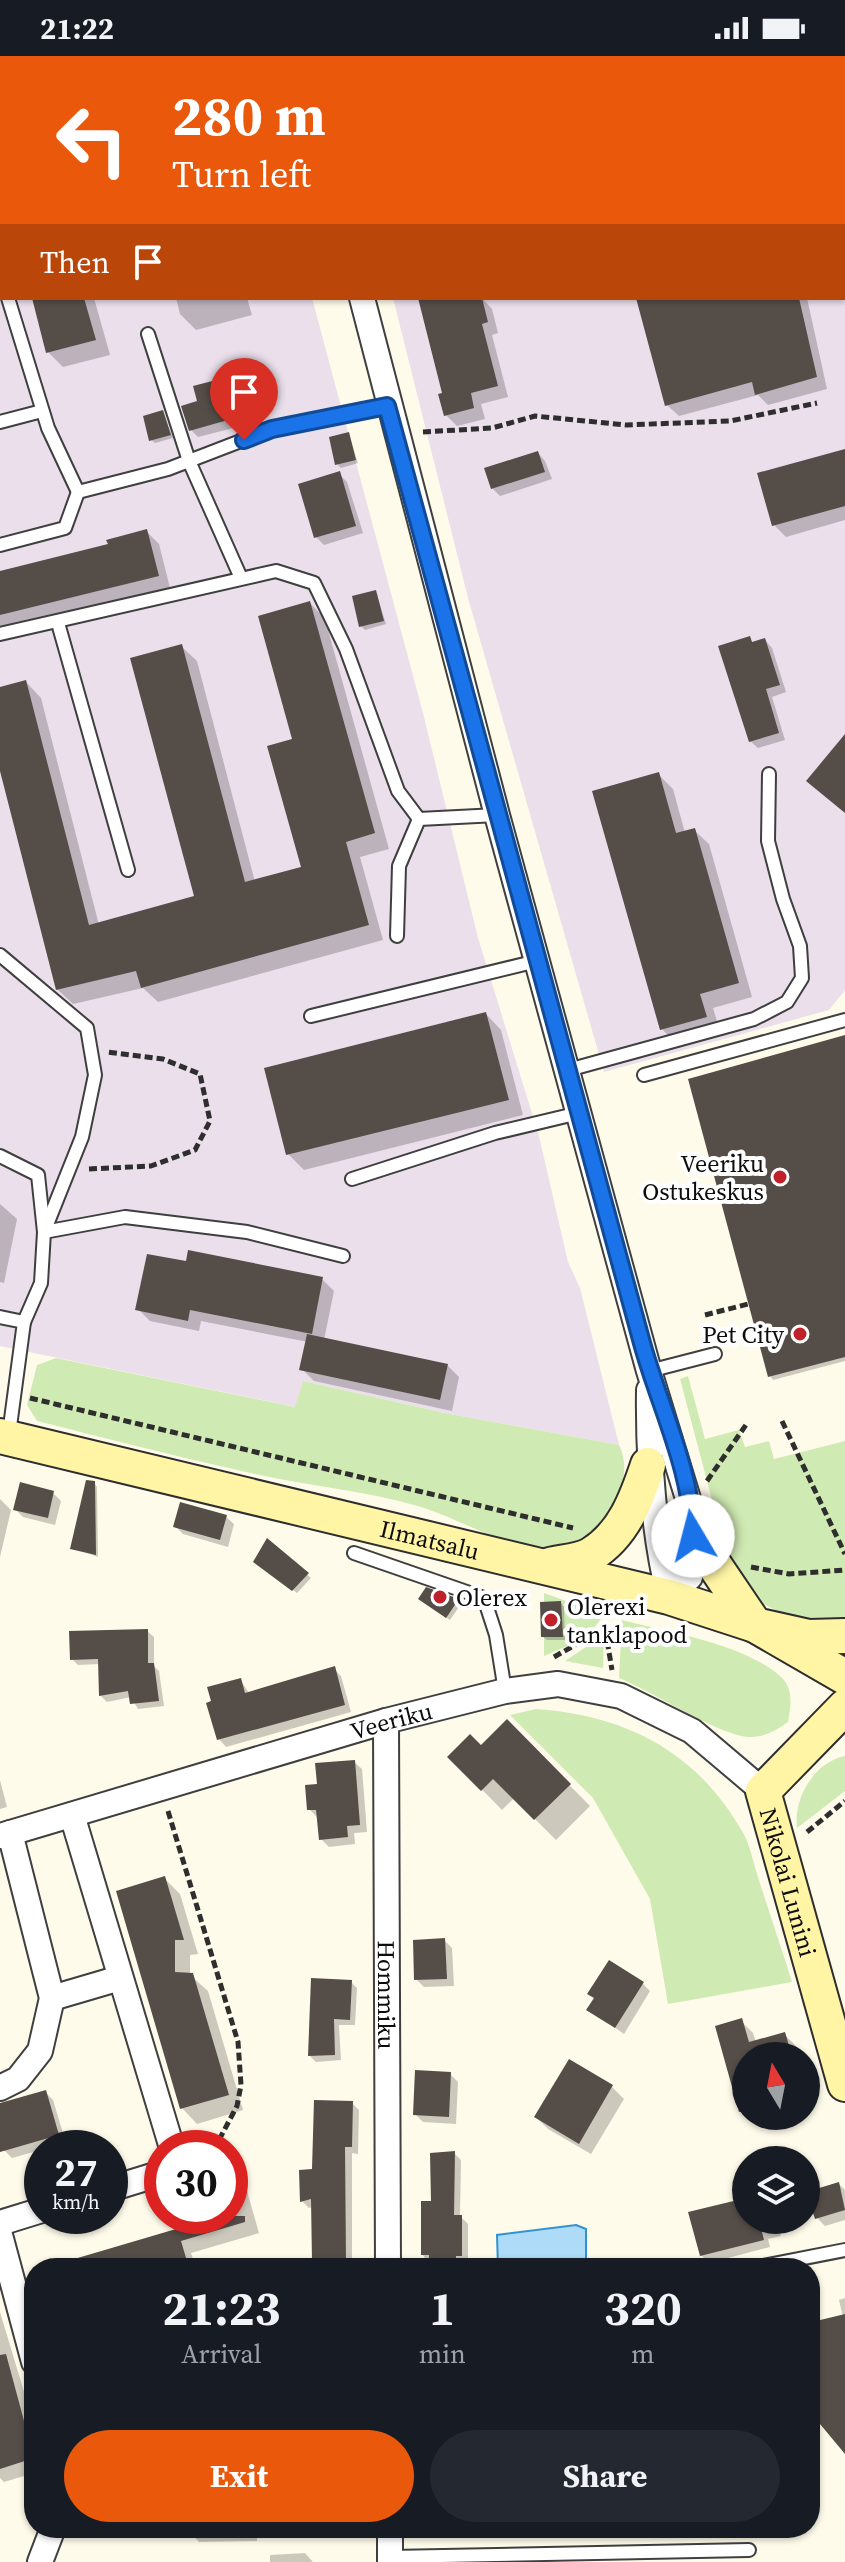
<!DOCTYPE html>
<html lang="en">
<head>
<meta charset="utf-8">
<style>
	:root { --surface:#171b24; --page:#242831; --text:#f1f3f6; --muted:#9ea1a6; --accent:#ea580c }
	body { margin:0; font-family:"Source Serif 4",serif; background:var(--page); color:var(--text); height:100vh; display:flex; flex-direction:column; font-size:30px; white-space:nowrap }
	* { box-sizing:border-box; margin:0 }
	p { font-size:26px; color:var(--muted) }
	.icon { flex:none; width:44px; height:44px; fill:none; stroke:currentColor; stroke-width:2; stroke-linecap:round; stroke-linejoin:round }
	.map { position:relative; flex:1; overflow:hidden }
	.panel { position:absolute; left:24px; top:2202px; width:796px; height:280px; display:flex; flex-direction:column; background:var(--surface); border-radius:32px; box-shadow:0 2px 6px #0004 }
	.panel>* { flex:none }
	.hud { position:absolute; left:0px; top:0px; width:846px; height:244px; box-shadow:0 2px 6px #0004; background:#ea580c; color:#fff; overflow:hidden }
	.needle { width:52px; rotate:350deg }
	.controls { position:absolute; left:732px; top:1986px; display:grid; gap:16px }
	.controls a { display:grid; place-items:center; width:88px; height:88px; border-radius:50%; background:var(--surface); box-shadow:0 2px 6px #0004; font-size:40px }
	.speed { position:absolute; left:24px; top:2074px; display:flex; gap:16px; font-size:40px; font-weight:700; text-align:center }
	.speed>* { display:grid; place-content:center; width:104px; height:104px; border-radius:50%; background:var(--surface); box-shadow:0 2px 6px #0004; line-height:1 }
	.speed small { font-size:20px; font-weight:400 }
	.speed .limit { border:12px solid #d22; background:#fff; color:#111 }
	.pin { position:absolute; display:grid; place-items:center; width:68px; height:68px; color:#fff; margin:-82px -34px; border-radius:50% 50% 50% 0; rotate:-45deg; box-shadow:0 0 8px #0007 }
	.pin .icon { rotate:45deg }
	.me { position:absolute; width:88px; margin:-44px; rotate:352deg; stroke-linejoin:round; filter:drop-shadow(0 0 6px #0008) }
	.turn { display:flex; align-items:center; gap:28px; height:168px; padding:0 40px; font-size:36px }
	.turn .icon { width:104px; height:104px; stroke-width:2.5 }
	.turn b { display:block; font-size:56px; line-height:68px }
	.then { display:flex; align-items:center; height:76px; padding:0 40px; background:#0003; gap:16px; font-size:30px }
	.eta { display:flex; justify-content:space-evenly; align-items:center; height:136px; text-align:center }
	.eta b { font-size:48px; font-weight:700; line-height:56px }
	.button { display:flex; gap:16px; margin-top:auto; padding:16px 40px }
	.button a { flex:1; height:92px; border-radius:48px; background:var(--accent); color:#fff; font-size:32px; font-weight:700; line-height:92px; text-align:center }
	.button a+a { background:var(--page); color:var(--text) }
	.status { display:flex; justify-content:space-between; align-items:center; height:56px; padding:0 40px; background:var(--surface); direction:ltr }
	.status svg { height:22px; fill:currentColor }
	.map>svg:first-child { display:block }
	.industrial { fill:#eadfeb }
	.green { fill:#d0eab3 }
	.water { fill:#aedcf8; stroke:#3393d1; stroke-width:2 }
	.shadow { fill:#0003 }
	.building { fill:#554d48 }
	.lines { fill:none; stroke-linecap:round; stroke-linejoin:round }
	.lane-casing { stroke:#3f3f3f; stroke-width:16 }
	.street-casing { stroke:#3f3f3f; stroke-width:28 }
	.secondary-casing { stroke:#2e2e2e; stroke-width:38 }
	.path { stroke:#2e2e2e; stroke-width:5; stroke-dasharray:8 4; stroke-linecap:butt }
	.lane { stroke:#fff; stroke-width:12 }
	.street { stroke:#fff; stroke-width:24 }
	.secondary { stroke:#fff5a5; stroke-width:34 }
	.rail { stroke:#bf2029; stroke-width:6 }
	.route-casing { stroke:#114b97; stroke-width:20 }
	.route { stroke:#1a73e8; stroke-width:14 }
	.poi-dot { fill:#bf2029; stroke:#fff; stroke-width:3 }
	.labels { text-anchor:middle; dominant-baseline:central; stroke-width:8; stroke-linejoin:round; paint-order:stroke }
	.poi-label { font-size:24px; fill:#0c0c0c; stroke:#fff; text-anchor:end }
	.street-label { font-size:24px; fill:#0c0c0c; stroke:#fff }
</style>
</head>
<body>
<div class="status"><b>21:22</b><svg viewBox="0 0 49 12"><path d="M0 12V9h3v3zM5 12V6h3v6zM10 12V3h3v9zM15 12V0h3v12zM26 1h20v11H26zM47 4h2v5h-2z"/></svg></div>
<div class="map">
<svg width="845" height="2506" viewBox="0 0 845 2506">
	<rect width="100%" height="100%" fill="#fffbea"/>
	<g class="industrial">
		<polygon points="0,0 247,0 2,2 2,242 312,242 423,657 478,882 539,1080 568,1206 580,1232 619,1389 445,1357 303,1325 296,1351 0,1290"/>
		<polygon points="332,0 572,0 576,2 333,2"/>
		<polygon points="845,169 845,934 829,954 604,1016 468,542 393,242 844,242"/>
	</g>
	<g class="green">
		<path d="M56 1302 295 1351 303 1325 445 1357 619 1389C639 1426 598 1498 553 1496 511 1494 462 1464 421 1451 368 1435 309 1430 255 1418 182 1402 109 1383 37 1365L27 1349 37 1309Z"/>
		<polygon points="688,1320 705,1383 739,1374 745,1391 769,1385 774,1403 845,1385 845,1566 799,1565 759,1546 729,1508 680,1323"/>
		<polygon points="544,1537 604,1559 586,1582 544,1600"/>
		<path d="M622 1564C668 1576 744 1588 780 1620 794 1632 791 1650 788 1666 775 1675 765 1681 749 1681 720 1680 652 1635 619 1622Z"/>
		<polygon points="604,1579 603,1612 565,1605"/>
		<path d="M536 1653C625 1659 696 1695 742 1775 750 1788 753 1806 758 1821 769 1856 781 1891 792 1926L668 1948 650 1843 593 1742 510 1659Z"/>
		<path d="M845 1700V1735L797 1772C793 1743 814 1706 845 1700Z"/>
	</g>
	<polygon class="water" points="576,2169 586,2173 586,2212 498,2212 497,2179"/>
	<g class="shadow">
		<polygon points="0,0 25,2 2,2 2,123"/>
		<polygon points="110,0 182,0 182,2 111,2"/>
		<polygon points="370,0 415,0 415,2 371,2"/>
		<polygon points="830,0 845,0 845,11 844,2"/>
		<polygon points="34,242 94,242 110,299 63,311 48,296"/>
		<polygon points="176,242 247,242 252,259 196,274 180,258"/>
		<polygon points="420,242 482,242 492,253 498,277 492,279 508,341 481,348 485,363 457,370 446,359 445,339"/>
		<polygon points="638,242 807,242 827,333 768,349 758,339 679,360 667,349"/>
		<polygon points="223,324 231,332 241,370 198,381 190,373 199,347"/>
		<polygon points="163,357 173,382 155,387 151,384"/>
		<polygon points="349,378 358,407 341,412 337,408"/>
		<polygon points="845,395 845,464 786,481 774,469"/>
		<polygon points="538,397 545,405 552,423 500,440 492,432"/>
		<polygon points="339,418 347,426 363,477 324,489 316,481"/>
		<polygon points="147,476 159,488 170,532 0,574 0,517 110,490"/>
		<polygon points="376,536 386,568 365,574 361,570"/>
		<polygon points="310,547 325,563 389,793 360,801 383,884 158,946 143,932 73,948 57,933 0,707 0,633 26,626 41,642 99,869 196,842 181,590 197,605 255,826 303,812 294,684"/>
		<polygon points="749,582 754,588 765,584 772,592 786,636 772,641 785,684 758,692 750,685"/>
		<polygon points="658,718 673,733 685,777 694,774 709,788 752,941 713,952 720,975 676,988 662,973"/>
		<polygon points="486,958 501,974 523,1059 304,1114 288,1098"/>
		<polygon points="845,984 845,1305 773,1324 770,1320"/>
		<polygon points="0,1148 17,1163 4,1227 0,1226"/>
		<polygon points="322,1223 334,1235 324,1284 447,1309 459,1321 452,1355 314,1325 302,1313 308,1286 201,1265 199,1275 150,1265 138,1253"/>
		<polygon points="94,1427 97,1431 98,1501 73,1492"/>
		<polygon points="53,1437 61,1445 55,1469 23,1461 15,1453"/>
		<polygon points="0,1443 11,1454 0,1501"/>
		<polygon points="226,1461 234,1468 228,1491 183,1478 175,1470"/>
		<polygon points="268,1485 311,1522 297,1537 259,1509"/>
		<polygon points="426,1534 461,1548 450,1564 423,1546"/>
		<polygon points="561,1547 564,1551 565,1584 547,1584 543,1581"/>
		<polygon points="147,1575 154,1581 154,1610 159,1615 164,1650 138,1653 131,1641 107,1646 101,1640 100,1608 78,1609 72,1603"/>
		<polygon points="334,1613 341,1620 351,1656 226,1691 219,1683 241,1625 249,1637"/>
		<polygon points="507,1666 590,1750 556,1784 514,1742 502,1754 450,1701 481,1692"/>
		<polygon points="354,1706 362,1713 367,1776 354,1777 355,1788 329,1791 321,1783 317,1761 309,1753 319,1730"/>
		<polygon points="0,1724 7,1751 0,1753"/>
		<polygon points="165,1823 180,1838 198,1898 190,1899 190,1919 208,1935 243,2054 197,2068 182,2052"/>
		<polygon points="445,1885 452,1892 454,1930 424,1931 416,1923"/>
		<polygon points="351,1926 357,1932 355,1969 339,1969 341,2004 316,2006 310,2000"/>
		<polygon points="642,1927 650,1935 624,1978 589,1953"/>
		<polygon points="741,1965 753,1977 756,1986 784,1978 796,1990 799,2000 746,2000 746,2037"/>
		<polygon points="570,2006 612,2031 624,2043 591,2098 548,2073 536,2061"/>
		<polygon points="450,2018 458,2026 456,2068 423,2066 415,2058"/>
		<polygon points="806,2025 811,2042 806,2043"/>
		<polygon points="45,2036 53,2044 66,2087 12,2102 4,2094 0,2081 0,2049"/>
		<polygon points="352,2047 359,2054 358,2098 352,2097 352,2211 321,2212 314,2205 313,2151 309,2152 302,2145 314,2115"/>
		<polygon points="454,2097 461,2104 460,2160 468,2168 468,2212 431,2212 423,2199 433,2147"/>
		<polygon points="235,2123 247,2135 259,2177 191,2197 196,2212 50,2212 178,2174 174,2160 230,2160 230,2124"/>
		<polygon points="839,2128 845,2134 845,2164 825,2170 817,2162"/>
		<polygon points="746,2144 746,2164 777,2164 781,2180 768,2183 770,2191 709,2207 701,2199"/>
		<polygon points="845,2242 845,2395 810,2338 810,2309 822,2302 843,2261 839,2244"/>
		<polygon points="0,2256 34,2369 34,2417 4,2426 0,2422"/>
		<polygon points="187,2472 257,2472 257,2485 199,2486"/>
		<polygon points="474,2472 515,2472 515,2474 476,2475"/>
		<polygon points="305,2497 313,2506 270,2506 270,2499"/>
	</g>
	<g class="building">
		<polygon points="32,242 84,242 96,284 46,297"/>
		<polygon points="418,242 482,242 488,266 482,268 498,330 471,337 474,352 444,360 438,338 442,337"/>
		<polygon points="636,242 799,242 817,321 755,339 752,326 665,350"/>
		<polygon points="224,322 235,362 189,375 181,350 197,345 193,330"/>
		<polygon points="163,354 171,379 149,385 143,360"/>
		<polygon points="349,376 356,404 335,409 329,381"/>
		<polygon points="845,393 845,450 772,470 757,417"/>
		<polygon points="538,395 545,416 491,433 484,412"/>
		<polygon points="340,415 356,470 314,482 298,428"/>
		<polygon points="147,473 159,520 0,559 0,515 108,488 106,484"/>
		<polygon points="376,534 384,565 359,571 352,540"/>
		<polygon points="310,545 375,777 346,786 369,869 141,932 136,915 56,934 0,715 0,631 26,624 89,869 194,840 130,602 182,588 245,826 301,811 267,690 292,683 258,560"/>
		<polygon points="750,580 752,586 765,582 780,629 766,633 779,677 749,686 718,590"/>
		<polygon points="845,678 845,757 806,725"/>
		<polygon points="659,716 676,777 695,772 739,927 700,938 707,961 660,974 592,735"/>
		<polygon points="486,956 509,1044 286,1099 264,1012"/>
		<polygon points="845,979 845,1301 768,1321 688,1023"/>
		<polygon points="188,1194 323,1221 312,1278 190,1254 188,1265 135,1254 147,1198 186,1205"/>
		<polygon points="307,1278 448,1308 440,1344 299,1314"/>
		<polygon points="86,1424 95,1425 96,1499 70,1493"/>
		<polygon points="20,1426 54,1435 48,1462 13,1454"/>
		<polygon points="180,1446 227,1459 220,1484 173,1471"/>
		<polygon points="267,1482 309,1517 292,1535 253,1506"/>
		<polygon points="426,1531 459,1543 446,1562 418,1543"/>
		<polygon points="561,1545 563,1581 541,1581 540,1546"/>
		<polygon points="148,1573 148,1607 154,1607 159,1645 130,1648 128,1635 99,1640 98,1603 70,1604 69,1575"/>
		<polygon points="335,1610 345,1649 217,1684 206,1647 211,1645 207,1631 241,1622 245,1637"/>
		<polygon points="507,1663 571,1728 534,1764 493,1723 481,1735 447,1701 470,1678 481,1689"/>
		<polygon points="355,1704 360,1769 347,1770 348,1781 319,1784 316,1754 307,1754 305,1729 317,1728 315,1707"/>
		<polygon points="165,1820 184,1884 175,1884 175,1916 193,1917 229,2039 180,2053 116,1835"/>
		<polygon points="445,1882 447,1923 414,1924 413,1884"/>
		<polygon points="609,1904 644,1926 615,1972 586,1954 594,1942 587,1938"/>
		<polygon points="311,1922 352,1924 350,1964 334,1963 335,1999 308,2000"/>
		<polygon points="742,1962 749,1986 785,1976 792,2000 746,2000 746,2055 739,2056 715,1970"/>
		<polygon points="569,2003 613,2029 579,2088 534,2061"/>
		<polygon points="415,2014 451,2016 449,2061 413,2059"/>
		<polygon points="46,2034 59,2079 0,2096 0,2047"/>
		<polygon points="314,2044 353,2045 352,2091 345,2091 346,2205 312,2206 311,2143 300,2146 299,2114 312,2113"/>
		<polygon points="455,2095 454,2159 462,2159 462,2200 456,2200 456,2212 429,2212 429,2199 421,2199 421,2145 431,2145 430,2097"/>
		<polygon points="839,2126 845,2154 815,2163 806,2136"/>
		<polygon points="746,2142 746,2164 759,2164 764,2184 700,2200 688,2156"/>
		<polygon points="172,2160 245,2160 245,2166 181,2185 189,2212 65,2212 64,2206 176,2173"/>
		<polygon points="845,2258 845,2398 810,2356 810,2306 819,2301 812,2266"/>
		<polygon points="6,2298 34,2402 0,2413 0,2299"/>
	</g>
	<g class="lines">
		<g class="lane-casing">
			<g id="lane">
				<polyline points="0,214 2,220"/>
				<polyline points="8,242 48,372 78,436 168,413 272,373 387,350"/>
				<polyline points="148,278 189,405 241,522"/>
				<polyline points="0,366 42,355"/>
				<polyline points="0,489 65,472 78,436"/>
				<polyline points="58,567 128,814"/>
				<polyline points="0,578 276,515 314,527 346,593 398,735 419,763 497,759"/>
				<polyline points="397,880 399,810 419,763"/>
				<polyline points="0,899 87,972 95,1019 82,1081 44,1176"/>
				<polyline points="311,960 537,905"/>
				<polyline points="568,1014 754,963 787,946 802,922 800,890 783,843 768,785 769,718"/>
				<polyline points="644,1019 845,964"/>
				<polyline points="0,1100 38,1119 44,1176 41,1227 24,1266"/>
				<polyline points="352,1123 495,1077 579,1057"/>
				<polyline points="44,1176 125,1161 247,1176 343,1200"/>
				<polyline points="0,1261 24,1266 9,1378"/>
				<polyline points="649,1315 715,1298"/>
				<polyline points="354,1497 484,1542 496,1579 505,1635"/>
				<polyline points="753,2212 845,2194"/>
				<polyline points="390,2501 749,2494"/>
			</g>
		</g>
		<g class="street-casing">
			<g id="street">
				<polyline points="300,0 300,2"/>
				<polyline points="362,242 497,759 649,1315 693,1459 694,1500 690,1521 669,1541"/>
				<path d="M649 1334C648 1405 653 1472 669 1541"/>
				<path id="s1" d="M386 1665 388 2212"/>
				<polyline points="72,1759 172,2092"/>
				<path id="s2" d="M0 1780 386 1665 505 1635 558 1628 621 1640 692 1675 763 1735"/>
				<polyline points="52,1942 120,1922"/>
				<polyline points="0,2032 18,2023 40,1995 52,1942 10,1777"/>
				<polyline points="110,2133 162,2117"/>
				<polyline points="0,2167 42,2154"/>
				<polyline points="0,2179 34,2306"/>
				<polyline points="390,2472 390,2506"/>
				<polyline points="40,2506 53,2472"/>
			</g>
		</g>
		<g class="secondary-casing">
			<g id="secondary">
				<path id="s3" d="M0 1380 669 1541 755 1569 845 1621"/>
				<polyline points="693,1459 711,1504 755,1569 809,1581 845,1580"/>
				<path d="M550 1509C562 1506 582 1505 592 1498 624 1478 637 1442 648 1409"/>
				<path id="s4" d="M845 1651 763 1735 845 2028"/>
			</g>
		</g>
		<g class="path">
			<polyline points="423,376 492,372 535,360 626,369 730,365 817,347"/>
			<polyline points="89,1113 151,1110 195,1094 210,1065 200,1018 163,1003 107,996"/>
			<polyline points="705,1259 748,1248"/>
			<polyline points="30,1342 573,1472"/>
			<polyline points="782,1365 845,1498"/>
			<polyline points="707,1425 748,1366"/>
			<polyline points="751,1511 789,1518 845,1514"/>
			<polyline points="554,1601 605,1572 612,1614"/>
			<polyline points="168,1755 238,1986 241,2029 237,2050 219,2084 207,2092"/>
			<polyline points="807,1776 845,1745"/>
		</g>
		<use href="#lane" class="lane"/>
		<use href="#street" class="street"/>
		<use href="#secondary" class="secondary"/>
		<g class="rail">
			<polyline points="655,0 658,2"/>
			<polyline points="722,0 728,2"/>
			<polyline points="844,48 845,49"/>
			<polyline points="844,129 845,130"/>
		</g>
	</g>
	<g class="lines">
		<g class="route-casing">
			<path id="route" d="M244 384 272 373 387 350 642 1287C659 1349 692 1415 693 1480"/>
		</g>
		<use href="#route" class="route"/>
	</g>
	<g class="poi-dot">
		<circle cx="780" cy="1121" r="8"/>
		<circle cx="800" cy="1278" r="8"/>
		<circle cx="440" cy="1541" r="8"/>
		<circle cx="551" cy="1564" r="8"/>
	</g>
	<g class="labels">
		<g class="poi-label">
			<text x="764" y="1107">Veeriku<tspan x="764" dy="28">Ostukeskus</tspan></text>
			<text x="784" y="1278">Pet City</text>
			<text x="456" y="1541" text-anchor="start">Olerex</text>
			<text x="567" y="1550" text-anchor="start">Olerexi<tspan x="567" dy="28">tanklapood</tspan></text>
		</g>
		<g class="street-label">
			<text stroke="none"><textPath href="#s3" startOffset="442">Ilmatsalu</textPath></text>
			<text stroke="none"><textPath href="#s2" startOffset="408">Veeriku</textPath></text>
			<text stroke="none"><textPath href="#s4" startOffset="212">Nikolai Lunini</textPath></text>
			<text stroke="none"><textPath href="#s1" startOffset="274">Hommiku</textPath></text>
		</g>
	</g>
</svg>
<div class="controls">
<a><svg class="needle" viewBox="-14 -14 28 28"><path d="M0-13l5 13h-10z" fill="#e53935"/><path d="M0 13l5-13h-10z" fill="#9ea1a6"/></svg></a>
<a><svg class="icon" aria-label="layers" viewBox="0 0 24 24"><path d="M12 4l9 5-9 5-9-5zM3 14l9 5 9-5"/></svg></a>
</div>
<div class="speed"><div>27<small>km/h</small></div><div class="limit">30</div></div>
<div class="pin" style="left:244px;top:384px;background:#d93025"><svg class="icon" aria-label="arrive" viewBox="0 0 24 24"><path d="M6 21V4h12l-3 4 3 4H6"/></svg></div>
<svg class="me" style="left:693px;top:1480px" viewBox="-20 -20 40 40"><circle r="19" fill="#fff"/><path d="M0-13L10 11 0 6-10 11z" fill="#1a73e8"/></svg>
<div class="hud">
<div class="turn"><svg class="icon" aria-label="left" viewBox="0 0 24 24"><path d="M17 20v-9H6M10 6l-5 5 5 5"/></svg><div><b>280 m</b>Turn left</div></div>
<div class="then">Then<svg class="icon" aria-label="arrive" viewBox="0 0 24 24"><path d="M6 21V4h12l-3 4 3 4H6"/></svg></div>
</div>
<section class="panel">
<div class="eta">
<div><b>21:23</b><p>Arrival</p></div>
<div><b>1</b><p>min</p></div>
<div><b>320</b><p>m</p></div>
</div>
<div class="button"><a>Exit</a><a>Share</a></div>
</section>
</div>
</body>
</html>
